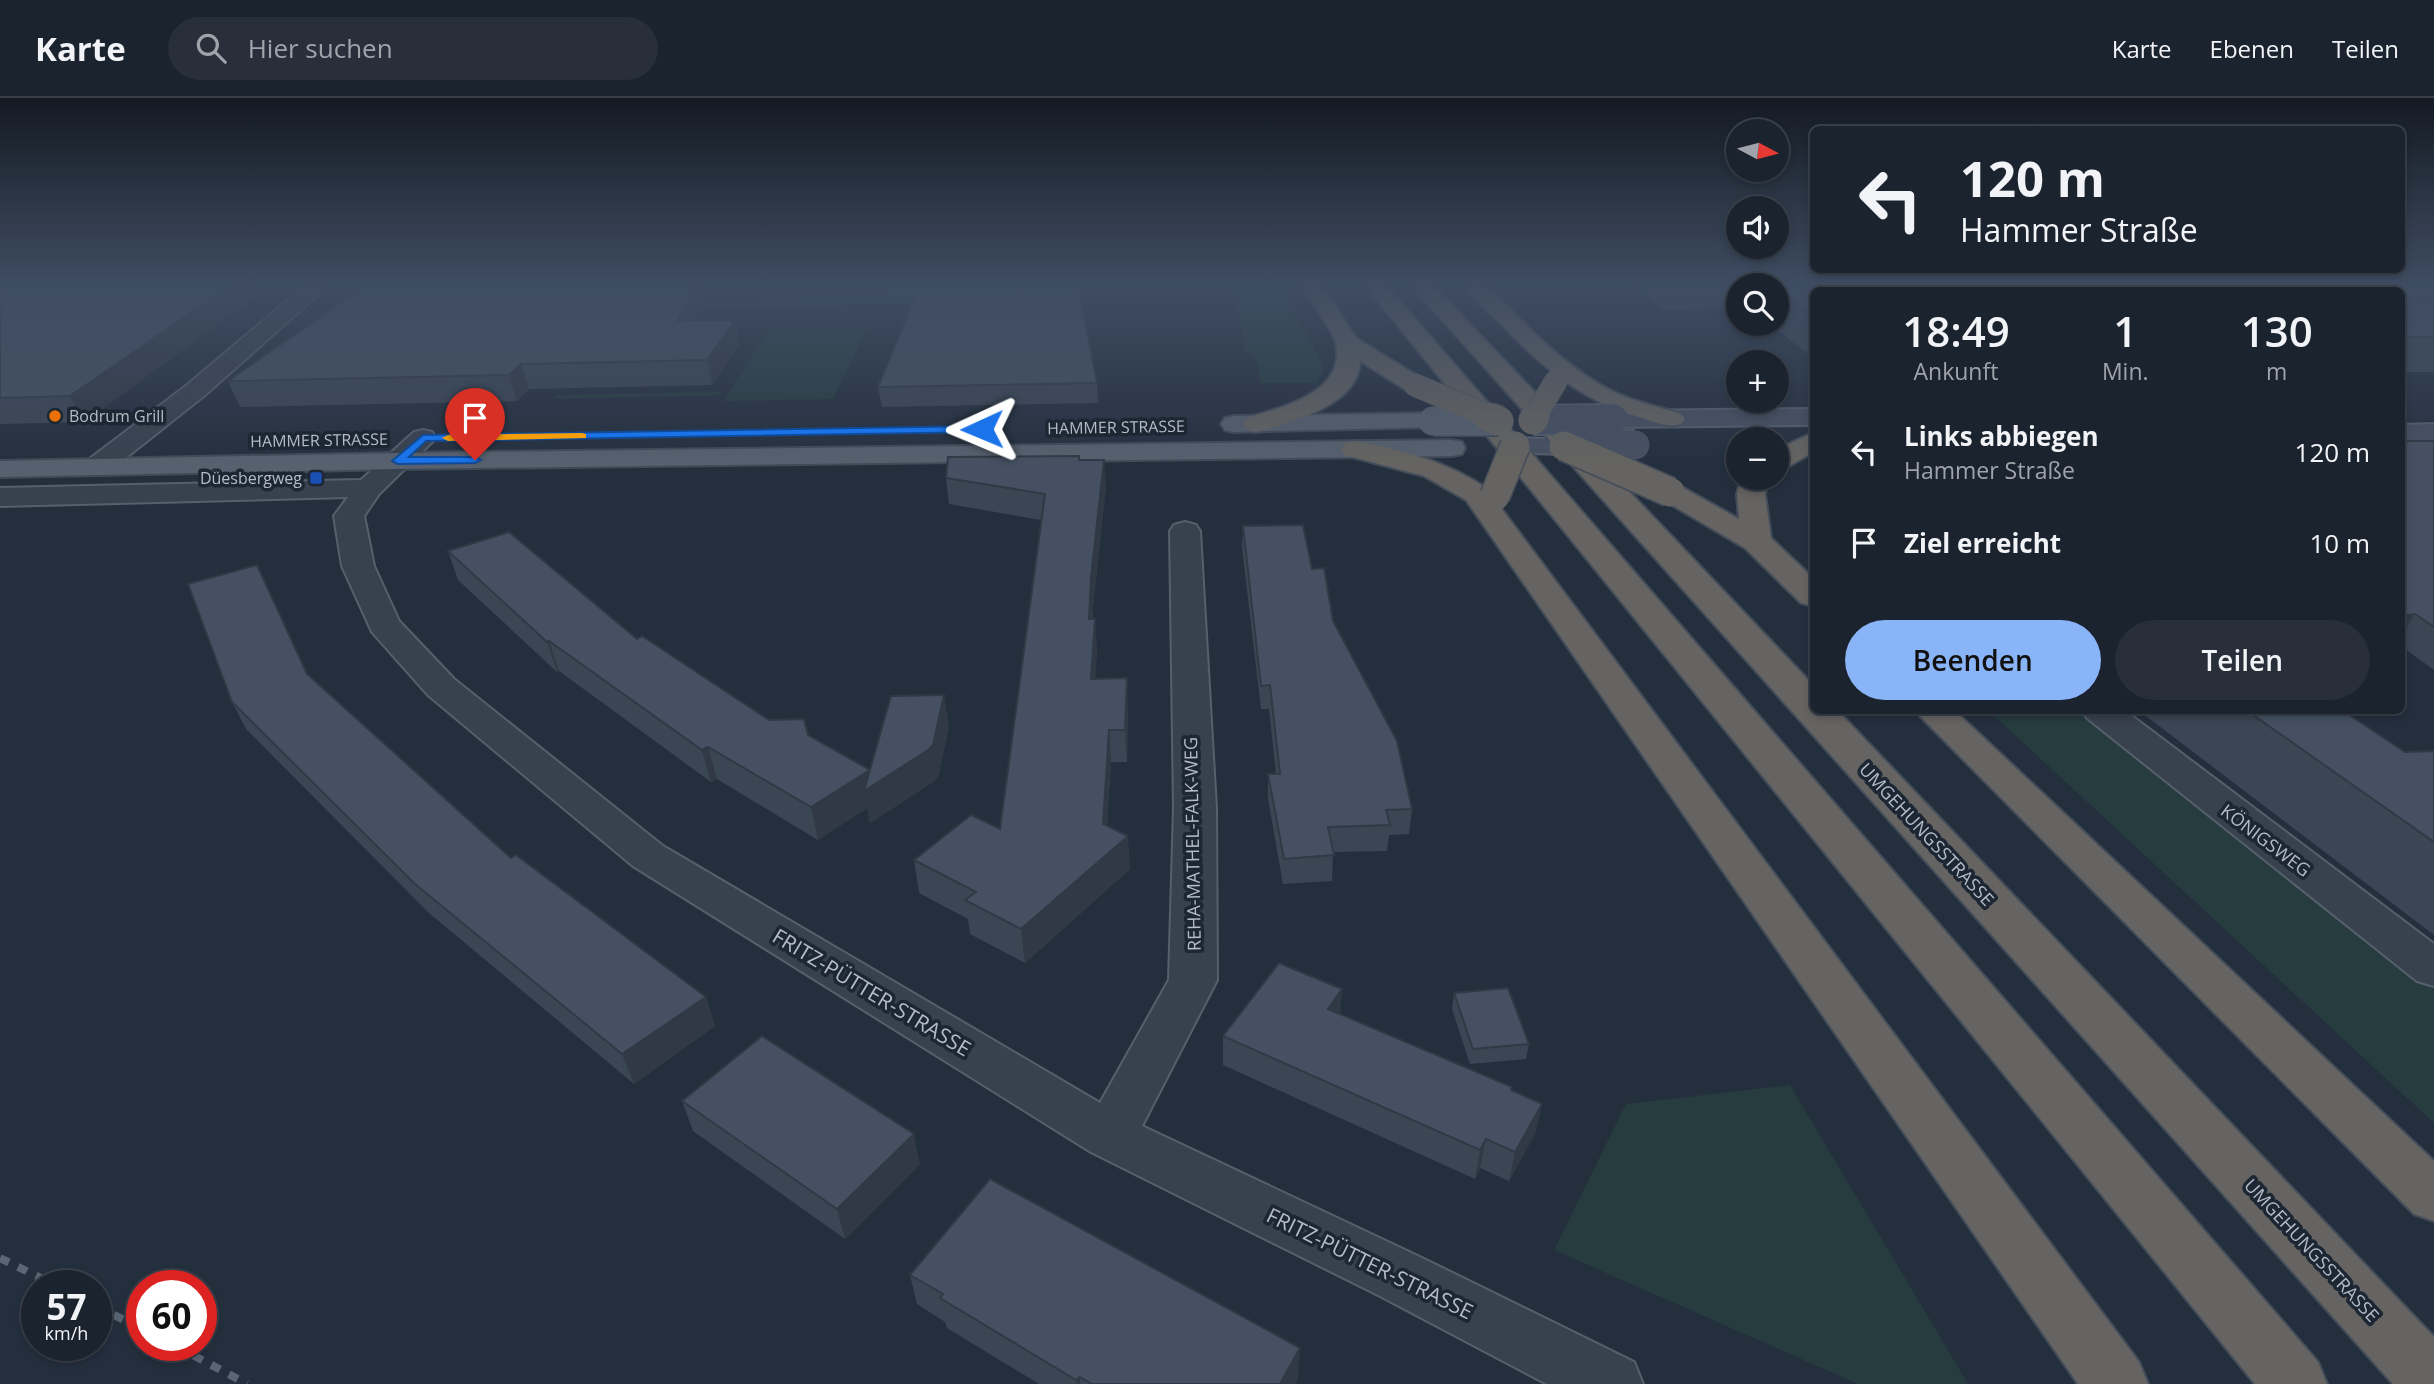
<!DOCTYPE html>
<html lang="de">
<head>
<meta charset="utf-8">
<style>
	:root { --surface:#1b232e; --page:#282f3a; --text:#f1f3f6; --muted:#a0a4aa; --line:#39404a; --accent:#8ab4f8 }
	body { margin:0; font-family:"Open Sans",sans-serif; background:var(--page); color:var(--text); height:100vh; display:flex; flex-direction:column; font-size:26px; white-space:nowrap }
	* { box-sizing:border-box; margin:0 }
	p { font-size:23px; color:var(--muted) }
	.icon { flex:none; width:38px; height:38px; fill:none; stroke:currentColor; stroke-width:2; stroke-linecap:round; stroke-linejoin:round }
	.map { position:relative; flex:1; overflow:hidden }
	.details { position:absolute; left:1810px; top:189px; width:595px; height:427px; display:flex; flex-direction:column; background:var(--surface); border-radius:10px; box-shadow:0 4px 10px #0003,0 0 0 2px var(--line) }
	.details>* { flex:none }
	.banner { position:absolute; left:1810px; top:28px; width:595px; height:147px; border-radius:10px; box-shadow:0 4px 10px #0003,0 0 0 2px var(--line); background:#1b232e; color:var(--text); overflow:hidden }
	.needle { width:46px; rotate:97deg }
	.tools { position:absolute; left:1726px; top:21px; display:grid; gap:14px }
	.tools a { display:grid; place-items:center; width:63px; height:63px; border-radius:50%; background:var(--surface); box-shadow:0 4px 10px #0003,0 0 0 2px var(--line); font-size:35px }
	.speed { position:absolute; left:21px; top:1172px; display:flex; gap:14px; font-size:35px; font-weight:700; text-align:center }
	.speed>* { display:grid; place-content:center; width:91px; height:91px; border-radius:50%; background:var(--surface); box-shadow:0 4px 10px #0003,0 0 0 2px var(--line); line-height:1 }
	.speed small { font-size:18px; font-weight:400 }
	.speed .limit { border:10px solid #d22; background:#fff; color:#111 }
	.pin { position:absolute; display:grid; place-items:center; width:60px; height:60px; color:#fff; margin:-72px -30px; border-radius:50% 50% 50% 0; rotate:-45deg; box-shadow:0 0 7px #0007 }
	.pin .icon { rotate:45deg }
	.me { position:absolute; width:77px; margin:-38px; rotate:269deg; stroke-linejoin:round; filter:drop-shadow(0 0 5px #0008) }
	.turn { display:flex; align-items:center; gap:24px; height:147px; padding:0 35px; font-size:32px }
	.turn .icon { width:91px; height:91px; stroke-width:2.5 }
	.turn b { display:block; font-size:49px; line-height:60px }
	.eta { display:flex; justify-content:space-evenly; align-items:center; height:119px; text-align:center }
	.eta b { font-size:42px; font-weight:600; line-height:49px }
	.action { display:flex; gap:14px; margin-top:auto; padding:14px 35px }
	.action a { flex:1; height:80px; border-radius:42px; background:var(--accent); color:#111; font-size:28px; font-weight:600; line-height:80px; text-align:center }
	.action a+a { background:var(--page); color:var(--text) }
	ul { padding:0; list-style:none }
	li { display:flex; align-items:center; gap:21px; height:91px; padding:0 35px }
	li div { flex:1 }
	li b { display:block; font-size:26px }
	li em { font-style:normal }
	header { display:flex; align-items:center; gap:42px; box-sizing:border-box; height:98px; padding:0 35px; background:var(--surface); border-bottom:2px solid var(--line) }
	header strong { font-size:33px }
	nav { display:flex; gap:38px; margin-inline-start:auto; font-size:24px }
	.search { width:490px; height:63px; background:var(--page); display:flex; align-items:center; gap:18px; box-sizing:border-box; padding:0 24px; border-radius:38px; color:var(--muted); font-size:26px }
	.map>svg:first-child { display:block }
	.green { fill:#263c3f }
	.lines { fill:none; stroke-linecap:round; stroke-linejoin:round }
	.minor-casing { stroke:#565f6c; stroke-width:4 }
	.tertiary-casing { stroke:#565f6c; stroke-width:4 }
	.secondary-casing { stroke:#565f6c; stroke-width:4 }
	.primary-casing { stroke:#414a57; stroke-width:4 }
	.trunk-casing { stroke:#434c59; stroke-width:4 }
	.minor { fill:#38414e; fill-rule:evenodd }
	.tertiary { fill:#38414e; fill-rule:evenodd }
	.secondary { fill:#465061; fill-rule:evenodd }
	.primary { fill:#56606e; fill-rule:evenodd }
	.trunk { fill:#656462; fill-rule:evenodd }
	.rail { stroke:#5a6575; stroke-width:8; stroke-dasharray:10 10; stroke-linecap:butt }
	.secondary-bridge-casing { stroke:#565f6c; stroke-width:32; stroke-linecap:butt }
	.primary-bridge-casing { stroke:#414a57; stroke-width:32; stroke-linecap:butt }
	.trunk-bridge-far1-casing { stroke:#434c59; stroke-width:24; stroke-linecap:butt }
	.trunk-bridge-casing { stroke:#434c59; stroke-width:32; stroke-linecap:butt }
	.secondary-bridge { stroke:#465061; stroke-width:29 }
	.primary-bridge { stroke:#56606e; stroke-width:29 }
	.trunk-bridge-far1 { stroke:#656462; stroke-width:23 }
	.trunk-bridge { stroke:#656462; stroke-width:29 }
	.wall { fill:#3b4654 }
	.shaded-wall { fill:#303945 }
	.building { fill:#455162; stroke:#303945; stroke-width:2 }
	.route { fill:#1a73e8; stroke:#114b97; stroke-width:2 }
	.slow { fill:#f59e0b }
	.food-dot { fill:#e8710a; stroke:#1d2633; stroke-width:2.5 }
	.transit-dot { fill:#1a4fb4; stroke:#1d2633; stroke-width:2.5 }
	.labels { text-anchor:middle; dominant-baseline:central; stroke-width:7; stroke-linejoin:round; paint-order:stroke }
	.far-poi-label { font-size:16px; fill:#b4bcc9; stroke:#1d2633; text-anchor:start }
	.far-street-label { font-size:16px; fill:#b4bcc9; stroke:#1d2633 }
	.street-label { font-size:18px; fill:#b4bcc9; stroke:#1d2633 }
	.near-street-label { font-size:21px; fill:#b4bcc9; stroke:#1d2633 }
</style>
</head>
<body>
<header>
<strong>Karte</strong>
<div class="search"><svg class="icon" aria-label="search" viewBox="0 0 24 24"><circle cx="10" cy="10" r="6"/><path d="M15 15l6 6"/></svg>Hier suchen</div>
<nav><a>Karte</a><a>Ebenen</a><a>Teilen</a></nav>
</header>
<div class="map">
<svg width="2434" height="1286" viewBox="0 0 2434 1286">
	<rect width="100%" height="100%" fill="#242f3e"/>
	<g class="green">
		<polygon points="1233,186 1280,186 1321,263 1324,274 1316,285 1261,285 1256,259 1245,253"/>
		<polygon points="1009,193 1009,201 465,221 473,213"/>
		<polygon points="868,228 833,301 723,303 770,229"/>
		<polygon points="721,294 719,297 553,301 557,297"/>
		<polygon points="1989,613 2082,613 2127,651 2434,890 2434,1025"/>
		<polygon points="1790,987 1968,1286 1858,1286 1554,1152 1626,1006"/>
	</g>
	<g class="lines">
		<g class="minor-casing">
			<g id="minor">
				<polygon points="423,332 432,334 436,340 379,396 364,418 374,468 399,523 454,581 663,748 1100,1005 1169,882 1174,710 1170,433 1174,427 1185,424 1196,427 1200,433 1216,710 1217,882 1142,1028 1422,1160 1634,1264 1643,1286 1547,1286 1380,1198 1091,1054 633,768 428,597 372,534 342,468 334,418 348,399 0,408 0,390 361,382 414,334"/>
				<polygon points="2082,612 2124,612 2434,846 2434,888 2417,883 2087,620"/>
			</g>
		</g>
		<g class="tertiary-casing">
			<polygon id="tertiary" points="307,186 330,186 205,297 108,374 98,376 88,374 84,368 88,362 187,287"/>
		</g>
		<g class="secondary-casing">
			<g id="secondary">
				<polygon points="1813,311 1813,327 1613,329 1604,326 1600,321 1604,316 1613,313"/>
				<polygon points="2434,326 2434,342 2401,343 2401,327"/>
				<polygon points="1515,340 1574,342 1577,348 1574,354 1564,356 1505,354 1502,348 1505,342"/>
			</g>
		</g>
		<g class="primary-casing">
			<g id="primary">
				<polygon points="1429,315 1438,317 1442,323 1438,329 1234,334 1225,332 1221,326 1225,320 1234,318"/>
				<polygon points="1452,342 1462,344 1465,350 1462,356 1452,358 398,371 0,379 0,363 398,355"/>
			</g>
		</g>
		<g class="trunk-casing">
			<g id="trunk">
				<path d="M1300 186H1321L1356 240 1424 282 1427 287 1424 292 1415 294 1406 292 1360 263C1359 306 1298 321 1265 332L1256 334 1247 332 1243 326 1247 320C1282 309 1346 295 1336 246 1334 234 1308 199 1300 186Z"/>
				<polygon points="1364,186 1385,186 2318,1264 2327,1286 2255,1286"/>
				<polygon points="1410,186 1432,186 1813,587 1813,612 1837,612 2434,1239 2434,1286 2393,1286"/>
				<path d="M1463 186H1485C1525 225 1563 269 1614 294 1635 304 1659 309 1681 316L1685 321 1681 326C1668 330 1658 325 1645 321 1582 303 1545 272 1500 225 1488 213 1473 201 1463 186Z"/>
				<polygon points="1810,336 1813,337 1813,354 1786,370 1776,372 1776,352"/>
				<path d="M1355 343C1402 352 1446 363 1486 390L2139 1264 2148 1286H2078L1466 402 1424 378 1345 357 1341 351 1345 345Z"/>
				<polygon points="1741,380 1769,380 1765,396 1771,440 1813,480 1813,508 1801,505 1745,450 1660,400 1656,394 1660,388 1670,385 1680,388 1739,421 1737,396"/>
				<polygon points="1914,612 1954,612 2434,1063 2434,1123 2414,1116"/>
			</g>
		</g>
		<use href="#minor" class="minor"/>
		<use href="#tertiary" class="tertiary"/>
		<use href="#secondary" class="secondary"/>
		<use href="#primary" class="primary"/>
		<use href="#trunk" class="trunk"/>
		<g class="rail">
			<polyline points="0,1160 57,1188"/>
			<polyline points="96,1208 142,1231"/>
			<polyline points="176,1248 247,1286"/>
		</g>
		<g class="secondary-bridge-casing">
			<g id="secondary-bridge">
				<polyline points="1533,322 1613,321"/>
				<polyline points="1570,348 1635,347"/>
			</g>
		</g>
		<g class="primary-bridge-casing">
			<polyline id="primary-bridge" points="1433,323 1499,323"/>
		</g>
		<g class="trunk-bridge-far1-casing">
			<g id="trunk-bridge-far1">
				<polyline points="1415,287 1493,320"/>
				<polyline points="1534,320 1556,283"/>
			</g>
		</g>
		<g class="trunk-bridge-casing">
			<g id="trunk-bridge">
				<polyline points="1489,319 1499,323"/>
				<polyline points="1533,322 1535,319"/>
				<polyline points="1564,348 1670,394"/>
				<polyline points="1495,398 1515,348"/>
			</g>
		</g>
		<use href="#secondary-bridge" class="secondary-bridge"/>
		<use href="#primary-bridge" class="primary-bridge"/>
		<use href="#trunk-bridge-far1" class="trunk-bridge-far1"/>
		<use href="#trunk-bridge" class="trunk-bridge"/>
	</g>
	<g class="wall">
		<polygon points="0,186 305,186 296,192 264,193 84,324 0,326"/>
		<polygon points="367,186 710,186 694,223 740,246 712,287 529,291 517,303 240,309 228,283"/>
		<polygon points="880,186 1078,186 1097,285 1098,305 882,309 878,289 916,197 882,198"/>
		<polygon points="1634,186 2434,186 2434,274 2401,274 2401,192 1813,192 1813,260 1770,226 1776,226 1776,187 1738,187 1738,210 1661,212"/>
		<polygon points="2401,343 2434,343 2434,572 2401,548"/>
		<polygon points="1079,362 1106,388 1093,508 1093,521 1097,551 1095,581 1128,611 1127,664 1111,664 1107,728 1130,771 1025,865 970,836 968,821 919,795 914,762 1000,731 1041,422 949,406 946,380"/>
		<polygon points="1243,428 1312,471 1412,711 1409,736 1389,737 1387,753 1333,754 1332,783 1283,786 1268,701 1268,676 1276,676 1269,611 1261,611 1242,449"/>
		<polygon points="448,453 637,541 769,622 808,637 870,672 949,628 938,679 933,684 870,725 867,710 818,742 717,681 711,684 559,573 557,574 458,482"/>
		<polygon points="307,576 511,760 706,899 715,928 634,986 429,815 246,631 232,604"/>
		<polygon points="2138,612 2342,612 2405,654 2434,653 2434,837"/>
		<polygon points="1454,895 1529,946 1526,961 1470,966 1452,911"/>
		<polygon points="1340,916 1511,992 1536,1034 1509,1083 1480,1070 1475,1081 1223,967 1223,938"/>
		<polygon points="682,1003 920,1066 845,1141 693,1033"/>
		<polygon points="910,1177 1298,1279 1295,1286 1039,1286 947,1230 945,1224 917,1206"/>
	</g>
	<g class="shaded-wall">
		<polygon points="233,186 262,186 264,193 84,324 70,298"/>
		<polygon points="294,186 305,186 296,192"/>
		<polygon points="695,186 710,186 684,247 678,223"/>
		<polygon points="735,222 740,246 712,287 707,262"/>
		<polygon points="521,266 529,291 517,303 509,277"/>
		<polygon points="1104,362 1106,388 1093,508 1091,551 1089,521 1091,479"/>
		<polygon points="2415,516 2401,539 2401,518"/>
		<polygon points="1095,521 1097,551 1093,612 1091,581"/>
		<polygon points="549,543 559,573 557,574 547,544"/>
		<polygon points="1127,580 1128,611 1127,664 1125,632"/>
		<polygon points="944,597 949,628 938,679 933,684 870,725 867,710 818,742 811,709 870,672"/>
		<polygon points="1109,632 1111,664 1105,758 1128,738 1130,771 1025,865 1021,831 1103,726"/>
		<polygon points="708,649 717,681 711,684 702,652"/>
		<polygon points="1342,891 1340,920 1328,911"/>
		<polygon points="706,899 715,928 634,986 622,956"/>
		<polygon points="1542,1006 1536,1034 1509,1083 1515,1054"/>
		<polygon points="914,1036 920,1066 845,1141 837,1111"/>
		<polygon points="1486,1041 1480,1070 1475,1081 1480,1052"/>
		<polygon points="1300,1250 1298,1279 1295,1286 1280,1286"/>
		<polygon points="1080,1279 1080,1286 1077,1286 1076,1282"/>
	</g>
	<g class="building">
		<polygon points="0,186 233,186 70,298 0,300"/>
		<polygon points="368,186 695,186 678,223 735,222 707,262 521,266 509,277 228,283"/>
		<polygon points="920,186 1078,186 1097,285 878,289"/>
		<polygon points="1770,186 2416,186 2417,201 2434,207 2434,239 2401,239 2401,192 1813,192 1813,218 1776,191 1776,187"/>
		<polygon points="2401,343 2434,343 2434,529 2415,516 2401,518"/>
		<polygon points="1079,358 1079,362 1104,362 1091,479 1089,521 1095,521 1091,581 1127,580 1125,632 1109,632 1103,726 1128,738 1021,831 965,802 976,794 914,762 971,717 1000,731 1045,396 946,380 948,359"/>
		<polygon points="1303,427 1312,471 1324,470 1333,523 1397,643 1412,711 1386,712 1390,727 1328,729 1334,757 1284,761 1268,676 1280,676 1270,587 1261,588 1243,428"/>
		<polygon points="509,434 637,541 642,538 769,622 804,621 808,637 870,672 891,598 944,597 933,647 928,652 864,693 870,672 811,709 708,649 702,652 549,543 547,544 448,453"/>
		<polygon points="257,467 307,576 511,760 516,757 706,899 622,956 415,786 232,604 188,486"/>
		<polygon points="2246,612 2342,612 2405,654 2434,653 2434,744"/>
		<polygon points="1279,865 1342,891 1328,911 1512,989 1511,992 1542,1006 1515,1054 1486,1041 1480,1052 1223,938"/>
		<polygon points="1508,890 1529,946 1473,951 1454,895"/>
		<polygon points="762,938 914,1036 837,1111 682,1003"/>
		<polygon points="990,1081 1300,1250 1280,1286 1092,1286 1080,1279 1076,1282 940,1200 943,1196 910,1177"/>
	</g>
	<linearGradient id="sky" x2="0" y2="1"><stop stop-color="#141a22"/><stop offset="0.51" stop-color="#3f4d63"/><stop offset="1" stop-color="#3f4d63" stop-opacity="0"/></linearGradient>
	<rect width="2434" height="367" fill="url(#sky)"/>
	<polygon class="route" points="982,328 987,331 986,334 426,343 409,359 475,359 481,362 475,365 398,366 392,363 423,337"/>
	<polygon class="slow" points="582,335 586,336 586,340 448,343 442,340 448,337"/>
	<circle class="food-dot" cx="55" cy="318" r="7"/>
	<rect class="transit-dot" x="309" y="373" width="14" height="14" rx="3.5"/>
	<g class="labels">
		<g class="far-poi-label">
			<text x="69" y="318">Bodrum Grill</text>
			<text x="302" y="380" text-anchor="end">Düesbergweg</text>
		</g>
		<g class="far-street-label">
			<text transform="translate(1116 329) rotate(-1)">HAMMER STRASSE</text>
			<text transform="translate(319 342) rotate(-1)">HAMMER STRASSE</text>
		</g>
		<g class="street-label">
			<text transform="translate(1927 736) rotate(47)">UMGEHUNGSSTRASSE</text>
			<text transform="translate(2266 742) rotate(37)">KÖNIGSWEG</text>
			<text transform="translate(1192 746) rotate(-91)">REHA-MATHEL-FALK-WEG</text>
			<text transform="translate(2312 1152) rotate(47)">UMGEHUNGSSTRASSE</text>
		</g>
		<g class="near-street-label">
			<text transform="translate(872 894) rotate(31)">FRITZ-PÜTTER-STRASSE</text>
			<text transform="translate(1370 1165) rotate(26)">FRITZ-PÜTTER-STRASSE</text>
		</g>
	</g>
</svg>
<div class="tools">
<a><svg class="needle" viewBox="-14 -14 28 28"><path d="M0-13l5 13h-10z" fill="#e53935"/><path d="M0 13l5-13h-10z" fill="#a0a4aa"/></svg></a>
<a><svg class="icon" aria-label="sound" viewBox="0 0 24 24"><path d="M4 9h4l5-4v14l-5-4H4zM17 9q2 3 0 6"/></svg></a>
<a><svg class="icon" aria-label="search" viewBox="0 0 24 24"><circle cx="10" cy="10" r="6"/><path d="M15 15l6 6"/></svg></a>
<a>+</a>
<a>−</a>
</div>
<div class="speed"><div>57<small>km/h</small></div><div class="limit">60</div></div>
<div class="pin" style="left:475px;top:362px;background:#d93025"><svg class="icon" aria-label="arrive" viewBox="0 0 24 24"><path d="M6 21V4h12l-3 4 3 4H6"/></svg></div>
<svg class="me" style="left:982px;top:331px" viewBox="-20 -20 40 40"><path d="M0-17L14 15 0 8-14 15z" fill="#1a73e8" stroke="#fff" stroke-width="4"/></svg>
<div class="banner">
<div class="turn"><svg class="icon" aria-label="left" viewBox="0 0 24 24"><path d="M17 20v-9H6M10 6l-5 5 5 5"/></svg><div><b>120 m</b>Hammer Straße</div></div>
</div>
<section class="details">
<div class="eta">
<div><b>18:49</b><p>Ankunft</p></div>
<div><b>1</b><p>Min.</p></div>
<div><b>130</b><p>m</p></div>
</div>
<ul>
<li><svg class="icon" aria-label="left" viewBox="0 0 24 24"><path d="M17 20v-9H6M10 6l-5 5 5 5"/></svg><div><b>Links abbiegen</b><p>Hammer Straße</p></div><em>120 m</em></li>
<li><svg class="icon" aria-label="arrive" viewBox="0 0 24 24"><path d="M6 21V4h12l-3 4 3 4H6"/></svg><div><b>Ziel erreicht</b></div><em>10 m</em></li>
</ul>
<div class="action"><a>Beenden</a><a>Teilen</a></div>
</section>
</div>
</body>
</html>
